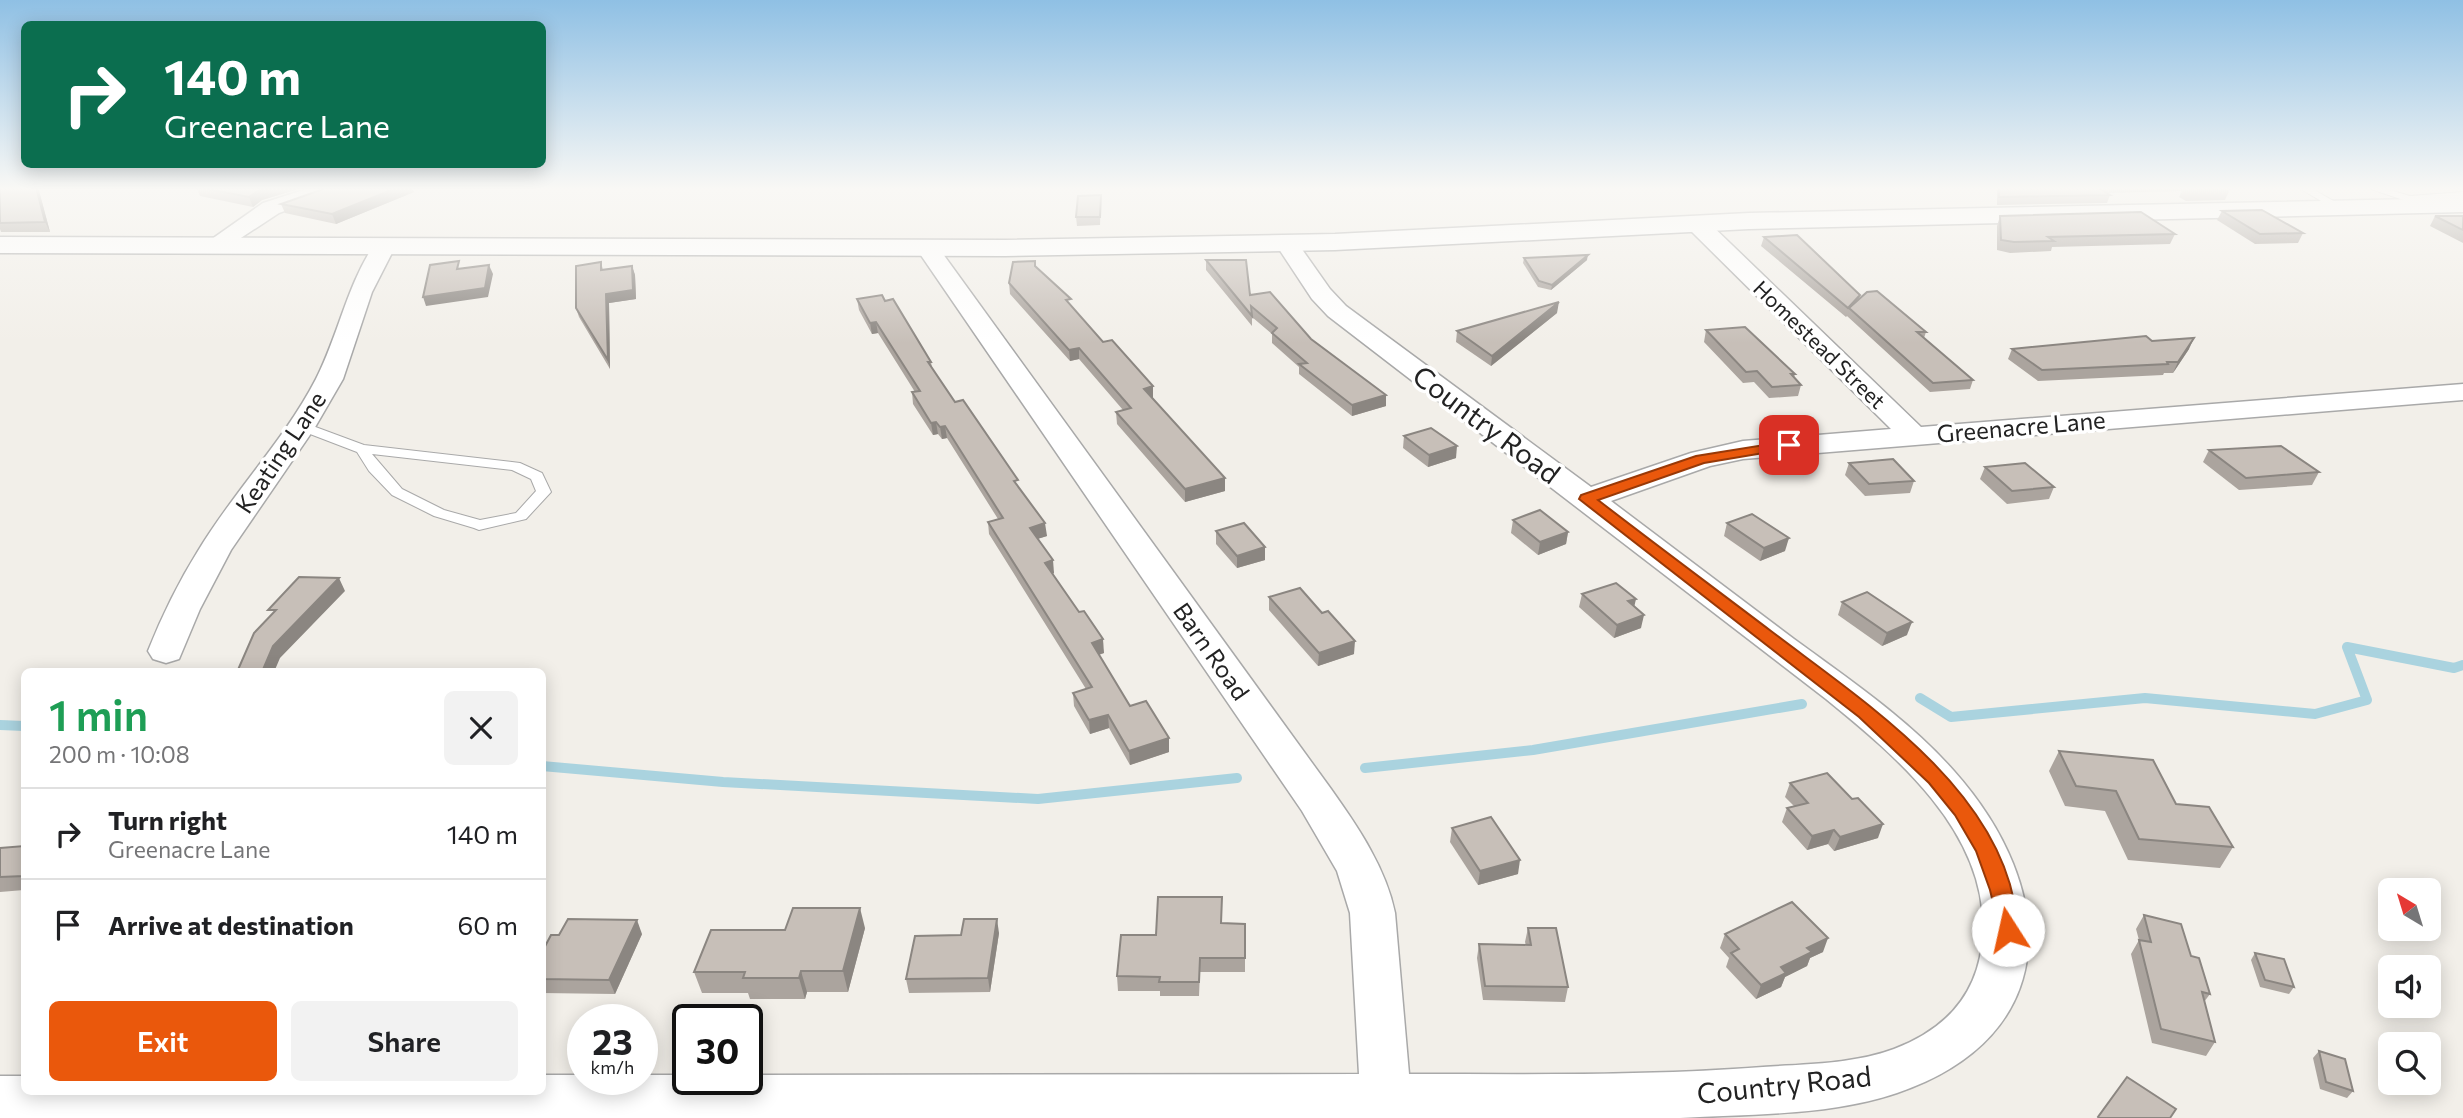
<!DOCTYPE html>
<html lang="en">
<head>
<meta charset="utf-8">
<style>
	:root { --surface:#fff; --page:#f2f2f2; --text:#202124; --muted:#757577; --line:#e0e0e0; --accent:#ea580c }
	body { margin:0; font-family:Commissioner,sans-serif; background:var(--page); color:var(--text); height:100vh; display:flex; flex-direction:column; font-size:26px; white-space:nowrap }
	* { box-sizing:border-box; margin:0 }
	p { font-size:23px; color:var(--muted) }
	.icon { flex:none; width:38px; height:38px; fill:none; stroke:currentColor; stroke-width:2; stroke-linecap:round; stroke-linejoin:round }
	.map { position:relative; flex:1; overflow:hidden }
	.sheet { position:absolute; left:21px; top:668px; width:525px; height:427px; display:flex; flex-direction:column; background:var(--surface); border-radius:10px; box-shadow:0 4px 18px #0003 }
	.sheet>* { flex:none }
	.top-card { position:absolute; left:21px; top:21px; width:525px; height:147px; border-radius:10px; box-shadow:0 4px 18px #0003; background:#0b6e4f; color:#fff; overflow:hidden }
	.needle { width:46px; rotate:322deg }
	.controls { position:absolute; left:2378px; top:878px; display:grid; gap:14px }
	.controls a { display:grid; place-items:center; width:63px; height:63px; border-radius:10px; background:var(--surface); box-shadow:0 4px 18px #0003; font-size:35px }
	.speed { position:absolute; left:567px; top:1004px; display:flex; gap:14px; font-size:35px; font-weight:700; text-align:center }
	.speed>* { display:grid; place-content:center; width:91px; height:91px; border-radius:50%; background:var(--surface); box-shadow:0 4px 18px #0003; line-height:1 }
	.speed small { font-size:18px; font-weight:400 }
	.speed .limit { border:4px solid #111; border-radius:10px; background:#fff; color:#111 }
	.pin { position:absolute; display:grid; place-items:center; width:60px; height:60px; color:#fff; margin:-30px; border-radius:14px; box-shadow:0 4px 10px #0006 }
	.me { position:absolute; width:77px; margin:-38px; rotate:350deg; stroke-linejoin:round; filter:drop-shadow(0 0 5px #0008) }
	.turn { display:flex; align-items:center; gap:24px; height:147px; padding:0 28px; font-size:32px }
	.turn .icon { width:91px; height:91px; stroke-width:2.5 }
	.turn b { display:block; font-size:49px; line-height:60px }
	.round { display:grid; place-items:center; flex:none; width:74px; height:74px; border-radius:10px; background:var(--page) }
	.overview { display:flex; align-items:center; justify-content:space-between; height:119px; padding:0 28px }
	h1 { font-size:42px; font-weight:600; line-height:52px; color:#1e9e55 }
	.primary-button { display:flex; gap:14px; margin-top:auto; padding:14px 28px }
	.primary-button a { flex:1; height:80px; border-radius:10px; background:var(--accent); color:#fff; font-size:28px; font-weight:600; line-height:80px; text-align:center }
	.primary-button a+a { background:var(--page); color:var(--text) }
	ul { padding:0; list-style:none }
	li { display:flex; align-items:center; gap:21px; height:91px; padding:0 28px; border-top:2px solid var(--line) }
	li div { flex:1 }
	li b { display:block; font-size:26px }
	li em { font-style:normal }
	.map>svg:first-child { display:block }
	.lines { fill:none; stroke-linecap:round; stroke-linejoin:round }
	.stream { stroke:#aad3df; stroke-width:10 }
	.service-casing { stroke:#a9a9a9; stroke-width:2 }
	.minor-casing { stroke:#a9a9a9; stroke-width:3 }
	.tertiary-casing { stroke:#a9a9a9; stroke-width:3 }
	.service { fill:#fff; fill-rule:evenodd }
	.minor { fill:#fff; fill-rule:evenodd }
	.tertiary { fill:#fff; fill-rule:evenodd }
	.wall { fill:#aba49e }
	.shaded-wall { fill:#8b8681 }
	.building { fill:#c7bfb8; stroke:#8b8681; stroke-width:2 }
	.route { fill:#ea580c; stroke:#983908; stroke-width:2 }
	.labels { text-anchor:middle; dominant-baseline:central; stroke-width:7; stroke-linejoin:round; paint-order:stroke }
	.far-street-label { font-size:21px; fill:#222; stroke:#fff }
	.street-label { font-size:24px; fill:#222; stroke:#fff }
	.near-street-label { font-size:28px; fill:#222; stroke:#fff }
</style>
</head>
<body>
<div class="map">
<svg width="2463" height="1118" viewBox="0 0 2463 1118">
	<rect width="100%" height="100%" fill="#f2efe9"/>
	<g class="lines">
		<g class="stream">
			<polyline points="1920,698 1951,717 2145,698 2315,714 2367,700 2347,647 2454,668 2463,665"/>
			<polyline points="0,725 24,726"/>
			<polyline points="542,766 723,782 1038,799 1237,778"/>
			<polyline points="1365,768 1533,750 1802,704"/>
		</g>
		<g class="service-casing">
			<g id="service">
				<polygon points="2297,187 2309,187 2344,207 2335,209"/>
				<polygon points="2365,187 2379,187 2410,196 2463,192 2463,198 2425,201 2432,205 2427,208"/>
				<path d="M302 422 364 445 520 463 542 473 551 492 526 519 479 530 474 528 434 516 392 495 369 471 357 452 297 429 295 426 297 423ZM372 454 512 470 531 479 536 491 516 513 480 520 444 510 402 489Z"/>
			</g>
		</g>
		<g class="minor-casing">
			<g id="minor">
				<polygon points="313,187 343,187 340,191 279,213 221,251 205,251 202,246 263,203"/>
				<path d="M1697 217 1705 219 1921 427 2463 384V400L1743 459 1710 466 1611 501C1672 547 1733 593 1794 639 1850 680 1908 719 1954 771 2059 889 2064 1036 1897 1093 1829 1116 1751 1114 1680 1118H0V1076H24V1092H542V1075H583V1080H642V1075H688V1080H747V1075L1359 1074 1350 913 1337 871 1302 811 916 248 919 243H935L1331 789C1358 827 1386 868 1395 913L1409 1074C1527 1074 1645 1076 1763 1067 1805 1064 1854 1064 1894 1049 1949 1028 1981 991 1983 931 1986 831 1896 756 1826 699L1328 316 1312 299 1275 243 1278 238H1294L1330 289 1346 306 1591 487 1691 453 1743 441 1891 429 1689 229 1686 224 1689 219Z"/>
				<path d="M384 240 392 242 395 247 372 292 343 379 314 429 231 550 200 609 179 659 166 663 153 659 148 651C162 616 178 583 198 551 234 491 284 441 316 379 339 334 347 284 376 242Z"/>
			</g>
		</g>
		<g class="tertiary-casing">
			<polygon id="tertiary" points="2463,198 2463,212 1749,229 1335,250 1005,256 0,253 0,237 1005,240 1335,234 1749,213"/>
		</g>
		<use href="#service" class="service"/>
		<use href="#minor" class="minor"/>
		<use href="#tertiary" class="tertiary"/>
	</g>
	<g class="wall">
		<polygon points="0,187 38,187 50,232 1,232 0,229"/>
		<polygon points="196,187 305,187 262,200 253,207 200,196"/>
		<polygon points="1997,187 2231,187 2225,200 2186,201 2179,197 2182,191 2107,193 2110,195 2107,203 1997,205"/>
		<polygon points="414,192 336,224 285,213 281,204"/>
		<polygon points="1101,195 1100,225 1077,226 1076,217"/>
		<polygon points="2222,211 2303,233 2298,243 2255,244 2217,220"/>
		<polygon points="2000,216 2175,234 2170,244 2052,247 2051,251 2010,253 1997,250 1997,226"/>
		<polygon points="2435,216 2463,216 2463,243 2430,226"/>
		<polygon points="1764,237 1860,295 1859,299 1926,332 1924,338 1973,380 1970,389 1930,392 1847,316 1846,317 1761,246"/>
		<polygon points="1524,258 1587,260 1551,290 1538,287 1523,263"/>
		<polygon points="1206,260 1250,295 1386,395 1386,406 1352,416 1299,374 1299,367 1272,343 1272,334 1252,317 1252,326 1206,270"/>
		<polygon points="1035,261 1036,267 1153,398 1225,491 1185,502 1117,424 1116,412 1123,410 1079,359 1070,361 1010,294 1009,283"/>
		<polygon points="601,262 603,270 632,266 635,275 636,299 609,303 610,369 579,317 576,308"/>
		<polygon points="857,299 885,301 931,362 932,368 955,402 1019,488 1047,536 1037,539 1054,573 1053,574 1104,653 1099,655 1130,706 1169,738 1169,752 1130,765 1109,728 1090,734 1074,706 1073,693 1086,689 989,534 988,522 998,519 947,438 942,439 938,434 933,435 913,404 912,392 915,392 878,333 872,334 859,310"/>
		<polygon points="1557,313 1491,366 1456,342 1457,331"/>
		<polygon points="1706,330 1795,374 1794,378 1801,385 1798,396 1769,398 1754,382 1743,383 1704,342"/>
		<polygon points="2152,341 2189,349 2173,373 2164,373 2163,375 2038,381 2008,359 2012,349"/>
		<polygon points="1404,436 1456,458 1428,467 1403,448"/>
		<polygon points="2209,450 2319,472 2312,485 2239,490 2203,462"/>
		<polygon points="1849,463 1914,481 1910,493 1865,496 1845,475"/>
		<polygon points="1985,467 2054,487 2049,499 2007,504 1980,479"/>
		<polygon points="1513,520 1568,532 1566,544 1538,555 1511,533"/>
		<polygon points="1727,523 1785,551 1760,561 1724,536"/>
		<polygon points="1216,531 1265,547 1265,560 1237,568 1216,544"/>
		<polygon points="1582,594 1634,607 1641,628 1614,638 1579,607"/>
		<polygon points="1269,597 1354,654 1318,666 1269,610"/>
		<polygon points="1842,602 1907,635 1882,646 1838,615"/>
		<polygon points="2059,751 2176,804 2233,847 2220,868 2128,860 2105,811 2065,806 2049,771"/>
		<polygon points="1790,783 1878,838 1834,851 1828,844 1807,850 1782,822 1787,808 1794,806 1785,797"/>
		<polygon points="1452,828 1518,874 1478,885 1450,842"/>
		<polygon points="24,846 24,890 0,892 0,848"/>
		<polygon points="2144,915 2191,956 2210,994 2204,1002 2215,1042 2206,1056 2152,1043 2131,954 2139,940 2136,929"/>
		<polygon points="1221,923 1245,924 1245,972 1200,972 1199,996 1160,996 1160,991 1118,991 1117,976 1156,935"/>
		<polygon points="865,928 848,992 807,992 805,999 750,999 748,993 702,993 694,972"/>
		<polygon points="1528,928 1568,987 1565,1002 1483,1000 1477,958 1479,944 1526,945 1525,942"/>
		<polygon points="999,933 990,992 909,993 906,979"/>
		<polygon points="642,934 615,994 542,993 542,952 559,935"/>
		<polygon points="1725,934 1823,952 1810,958 1807,966 1785,977 1781,987 1756,999 1726,967 1729,958 1720,948"/>
		<polygon points="2255,953 2294,987 2289,994 2260,987 2251,960"/>
		<polygon points="2319,1051 2353,1091 2347,1098 2320,1089 2313,1058"/>
	</g>
	<g class="shaded-wall">
		<polygon points="36,187 38,187 50,232 45,222"/>
		<polygon points="271,187 305,187 262,200 253,207 249,197 258,191"/>
		<polygon points="399,187 412,187 414,192 336,224 332,214"/>
		<polygon points="1588,255 1587,260 1551,290 1552,285"/>
		<polygon points="489,265 493,274 488,297 426,306 423,297"/>
		<polygon points="632,266 635,275 636,299 609,303 610,369 608,360 606,294"/>
		<polygon points="1559,302 1557,313 1491,366 1492,356"/>
		<polygon points="876,322 878,333 872,334 870,323"/>
		<polygon points="2194,338 2189,349 2173,373 2178,362"/>
		<polygon points="1079,348 1079,359 1070,361 1069,350"/>
		<polygon points="1153,386 1153,398 1144,400 1144,389"/>
		<polygon points="1386,395 1386,406 1352,416 1352,405"/>
		<polygon points="936,422 938,434 933,435 931,423"/>
		<polygon points="945,426 947,438 942,439 940,427"/>
		<polygon points="1457,446 1456,458 1428,467 1429,455"/>
		<polygon points="1225,478 1225,491 1185,502 1185,489"/>
		<polygon points="1045,523 1047,536 1031,541 1030,528"/>
		<polygon points="1568,532 1566,544 1538,555 1540,542"/>
		<polygon points="1789,538 1785,551 1760,561 1764,548"/>
		<polygon points="1265,547 1265,560 1237,568 1237,556"/>
		<polygon points="1053,560 1054,573 1047,575 1045,563"/>
		<polygon points="339,578 345,591 280,658 274,672 262,672 273,646"/>
		<polygon points="1636,599 1633,612 1628,601"/>
		<polygon points="1644,615 1641,628 1614,638 1617,625"/>
		<polygon points="1912,622 1907,635 1882,646 1887,633"/>
		<polygon points="1103,639 1104,653 1093,656 1092,643"/>
		<polygon points="1355,641 1354,654 1318,666 1319,653"/>
		<polygon points="1108,715 1109,728 1090,734 1089,720"/>
		<polygon points="1169,738 1169,752 1130,765 1129,751"/>
		<polygon points="1883,824 1878,838 1834,851 1840,837"/>
		<polygon points="1834,830 1828,844 1807,850 1812,836"/>
		<polygon points="1520,860 1518,874 1478,885 1480,871"/>
		<polygon points="860,908 865,928 848,992 843,971"/>
		<polygon points="997,919 999,933 990,992 988,978"/>
		<polygon points="637,920 642,934 615,994 609,980"/>
		<polygon points="1828,938 1823,952 1810,958 1807,966 1785,977 1781,987 1756,999 1761,985 1781,967 1807,948"/>
		<polygon points="801,971 807,992 805,999 799,978"/>
	</g>
	<g class="building">
		<polygon points="0,187 36,187 45,222 0,223"/>
		<polygon points="197,187 271,187 258,191 249,197"/>
		<polygon points="329,187 399,187 332,214 281,204"/>
		<polygon points="1999,187 2097,187 2110,195 1999,197"/>
		<polygon points="2190,187 2231,187 2192,188"/>
		<polygon points="1101,195 1100,217 1076,217 1078,196"/>
		<polygon points="2262,210 2303,233 2260,234 2222,211"/>
		<polygon points="2141,212 2175,234 2048,237 2054,241 2014,242 2001,240 2000,216"/>
		<polygon points="2435,216 2463,216 2463,230"/>
		<polygon points="1797,235 1860,295 1848,308 1764,237"/>
		<polygon points="1588,255 1552,285 1539,281 1524,258"/>
		<polygon points="1206,260 1246,260 1250,295 1270,292 1311,339 1386,395 1352,405 1299,364 1307,363 1272,333 1277,328 1251,306 1252,316"/>
		<polygon points="459,261 457,269 489,265 485,288 423,297 430,265"/>
		<polygon points="1035,261 1035,266 1071,299 1066,300 1103,342 1112,340 1153,386 1144,389 1225,478 1185,489 1116,412 1131,408 1079,348 1069,350 1009,283 1013,262"/>
		<polygon points="601,262 601,270 632,266 633,290 606,294 608,360 576,308 576,266"/>
		<polygon points="1877,291 1926,332 1917,332 1973,380 1933,383 1849,308 1867,292"/>
		<polygon points="882,295 885,301 893,299 931,362 928,362 955,402 963,400 1018,480 1014,481 1045,523 1030,528 1053,560 1045,563 1079,612 1084,611 1103,639 1092,643 1130,706 1146,701 1169,738 1129,751 1108,715 1089,720 1073,693 1092,687 988,522 1003,518 945,426 940,427 936,422 931,423 912,392 920,391 876,322 870,323 857,299"/>
		<polygon points="1559,302 1492,356 1457,331"/>
		<polygon points="1745,327 1795,374 1791,374 1801,385 1772,387 1757,371 1746,372 1706,330"/>
		<polygon points="2146,336 2152,341 2194,338 2178,362 2167,362 2168,364 2042,370 2012,349"/>
		<polygon points="1431,428 1457,446 1429,455 1404,436"/>
		<polygon points="2281,446 2319,472 2246,478 2209,450"/>
		<polygon points="1893,459 1914,481 1869,484 1849,463"/>
		<polygon points="2025,463 2054,487 2012,491 1985,467"/>
		<polygon points="1540,510 1568,532 1540,542 1513,520"/>
		<polygon points="1752,514 1789,538 1764,548 1727,523"/>
		<polygon points="1244,523 1265,547 1237,556 1216,531"/>
		<polygon points="299,577 339,578 273,646 262,672 237,672 254,633 276,610 268,610"/>
		<polygon points="1616,583 1636,599 1628,601 1644,615 1617,625 1582,594"/>
		<polygon points="1300,588 1322,613 1328,611 1355,641 1319,653 1269,597"/>
		<polygon points="1867,592 1912,622 1887,633 1842,602"/>
		<polygon points="2059,751 2153,760 2176,804 2209,807 2233,847 2139,839 2116,791 2076,786"/>
		<polygon points="1827,773 1852,799 1858,798 1883,824 1840,837 1834,830 1812,836 1787,808 1808,803 1790,783"/>
		<polygon points="1491,817 1520,860 1480,871 1452,828"/>
		<polygon points="24,846 24,876 0,877 0,848"/>
		<polygon points="1158,897 1222,897 1221,923 1245,924 1245,958 1200,958 1199,982 1159,982 1160,977 1117,976 1121,935 1156,935"/>
		<polygon points="1792,902 1828,938 1807,948 1812,952 1781,967 1786,973 1761,985 1731,953 1739,949 1725,934"/>
		<polygon points="793,908 860,908 843,971 801,971 799,978 743,978 745,972 694,972 711,930 785,930"/>
		<polygon points="2144,915 2181,924 2191,956 2199,958 2210,994 2202,992 2215,1042 2161,1029 2139,940 2151,942"/>
		<polygon points="568,919 637,920 609,980 542,979 542,952 551,935 559,935"/>
		<polygon points="964,919 997,919 988,978 906,979 915,936 961,935"/>
		<polygon points="1528,928 1556,928 1568,987 1485,986 1479,944 1531,945"/>
		<polygon points="2255,953 2284,959 2294,987 2265,980"/>
		<polygon points="2319,1051 2345,1059 2353,1091 2326,1082"/>
		<polygon points="2127,1077 2176,1109 2170,1118 2099,1118 2098,1117"/>
	</g>
	<linearGradient id="sky" x2="0" y2="1"><stop stop-color="#8fc0e4"/><stop offset="0.55" stop-color="#f9f8f5"/><stop offset="1" stop-color="#f9f8f5" stop-opacity="0"/></linearGradient>
	<rect width="2463" height="343" fill="url(#sky)"/>
	<path class="route" d="M1789 441 1796 445 1794 448 1704 463 1598 500C1655 544 1713 587 1771 631 1860 699 1991 783 2014 901 2016 912 2021 926 2016 936L2008 939 2001 936 1990 890 1976 851 1955 815 1929 783 1859 717 1579 499 1581 495 1696 456Z"/>
	<g class="labels">
		<g class="far-street-label">
			<text transform="translate(1820 344) rotate(44)">Homestead Street</text>
		</g>
		<g class="street-label">
			<text transform="translate(2021 426) rotate(-5)">Greenacre Lane</text>
			<text transform="translate(280 452) rotate(-56)">Keating Lane</text>
			<text transform="translate(1212 651) rotate(55)">Barn Road</text>
		</g>
		<g class="near-street-label">
			<text transform="translate(1487 424) rotate(37)">Country Road</text>
			<text transform="translate(1784 1084) rotate(-6)">Country Road</text>
		</g>
	</g>
</svg>
<div class="controls">
<a><svg class="needle" viewBox="-14 -14 28 28"><path d="M0-13l5 13h-10z" fill="#e53935"/><path d="M0 13l5-13h-10z" fill="#757577"/></svg></a>
<a><svg class="icon" aria-label="sound" viewBox="0 0 24 24"><path d="M4 9h4l5-4v14l-5-4H4zM17 9q2 3 0 6"/></svg></a>
<a><svg class="icon" aria-label="search" viewBox="0 0 24 24"><circle cx="10" cy="10" r="6"/><path d="M15 15l6 6"/></svg></a>
</div>
<div class="speed"><div>23<small>km/h</small></div><div class="limit">30</div></div>
<div class="pin" style="left:1789px;top:445px;background:#d93025"><svg class="icon" aria-label="arrive" viewBox="0 0 24 24"><path d="M6 21V4h12l-3 4 3 4H6"/></svg></div>
<svg class="me" style="left:2008px;top:930px" viewBox="-20 -20 40 40"><circle r="19" fill="#fff"/><path d="M0-13L10 11 0 6-10 11z" fill="#ea580c"/></svg>
<div class="top-card">
<div class="turn"><svg class="icon" aria-label="right" viewBox="0 0 24 24"><path d="M7 20v-9h11M14 6l5 5-5 5"/></svg><div><b>140 m</b>Greenacre Lane</div></div>
</div>
<section class="sheet">
<div class="overview"><div><h1>1 min</h1><p>200 m · 10:08</p></div><a class="round"><svg class="icon" aria-label="close" viewBox="0 0 24 24"><path d="M6 6l12 12M18 6L6 18"/></svg></a></div>
<ul>
<li><svg class="icon" aria-label="right" viewBox="0 0 24 24"><path d="M7 20v-9h11M14 6l5 5-5 5"/></svg><div><b>Turn right</b><p>Greenacre Lane</p></div><em>140 m</em></li>
<li><svg class="icon" aria-label="arrive" viewBox="0 0 24 24"><path d="M6 21V4h12l-3 4 3 4H6"/></svg><div><b>Arrive at destination</b></div><em>60 m</em></li>
</ul>
<div class="primary-button"><a>Exit</a><a>Share</a></div>
</section>
</div>
</body>
</html>
